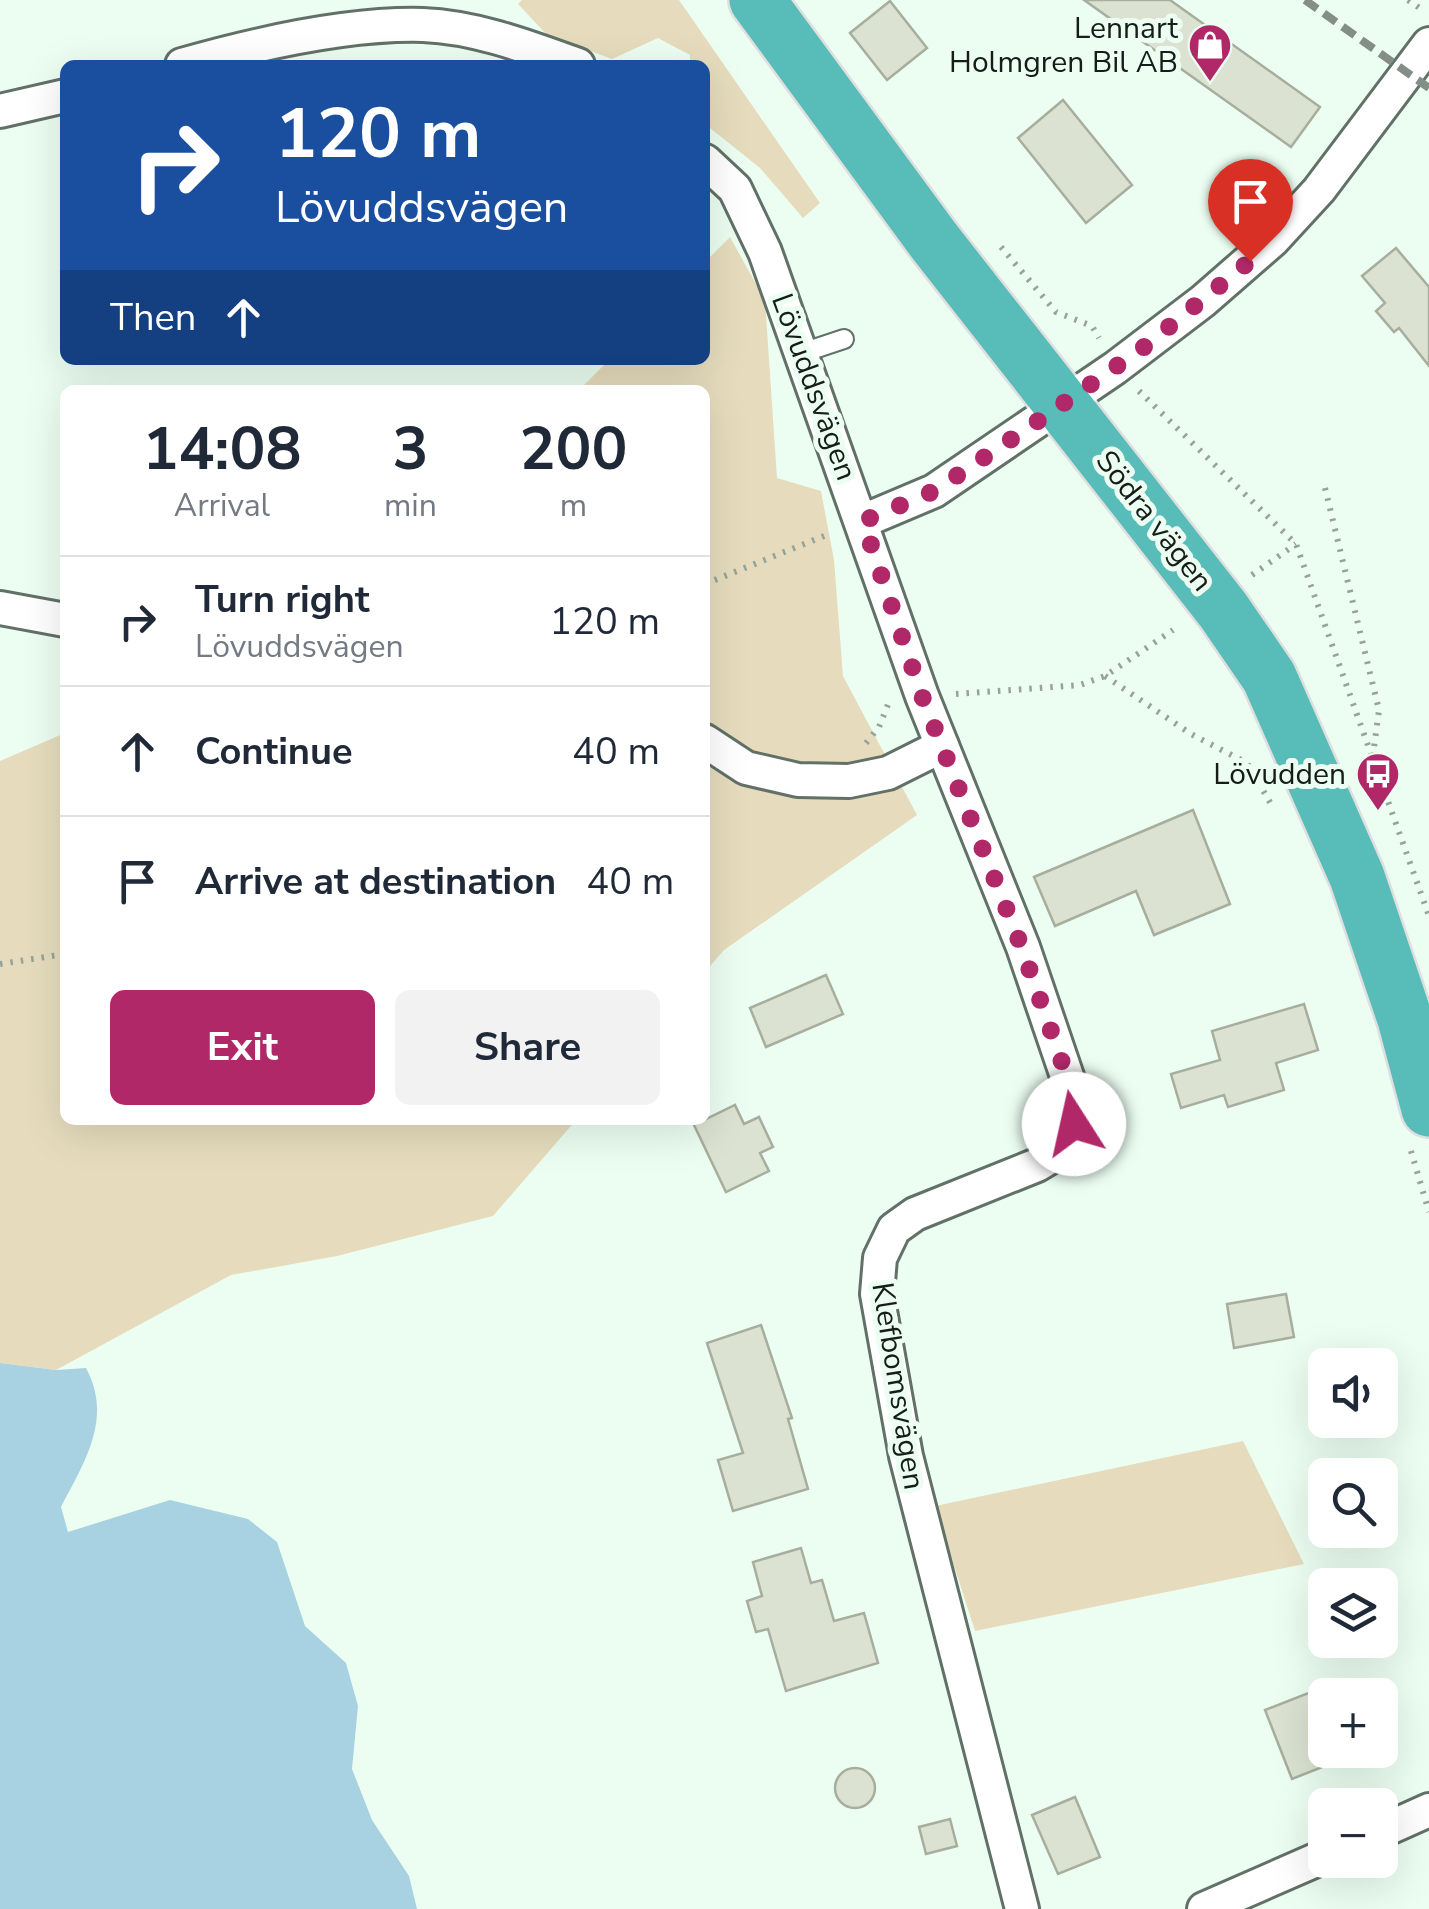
<!DOCTYPE html>
<html lang="en">
<head>
<meta charset="utf-8">
<style>
	:root { --surface:#fff; --page:#f2f2f3; --text:#1f2937; --muted:#747a83; --line:#e0e1e3; --accent:#b12869 }
	body { margin:0; font-family:"Nunito Sans",sans-serif; background:var(--page); color:var(--text); height:100vh; display:flex; flex-direction:column; font-size:38px; white-space:nowrap }
	* { box-sizing:border-box; margin:0 }
	p { font-size:32px; color:var(--muted) }
	.icon { flex:none; width:55px; height:55px; fill:none; stroke:currentColor; stroke-width:2; stroke-linecap:round; stroke-linejoin:round }
	.map { position:relative; flex:1; overflow:hidden }
	.side { position:absolute; left:60px; top:385px; width:650px; height:740px; display:flex; flex-direction:column; background:var(--surface); border-radius:15px; box-shadow:0 10px 40px #0002 }
	.side>* { flex:none }
	.guide { position:absolute; left:60px; top:60px; width:650px; height:305px; border-radius:15px; box-shadow:0 10px 40px #0002; background:#1a4fa0; color:#fff; overflow:hidden }
	.fabs { position:absolute; left:1308px; top:1348px; display:grid; gap:20px }
	.fabs a { display:grid; place-items:center; width:90px; height:90px; border-radius:15px; background:var(--surface); box-shadow:0 10px 40px #0002; font-size:50px }
	.pin { position:absolute; display:grid; place-items:center; width:85px; height:85px; color:#fff; margin:-102px -42px; border-radius:50% 50% 50% 0; rotate:-45deg; box-shadow:0 0 10px #0007 }
	.pin .icon { rotate:45deg }
	.me { position:absolute; width:110px; margin:-55px; rotate:350deg; stroke-linejoin:round; filter:drop-shadow(0 0 8px #0008) }
	.turn { display:flex; align-items:center; gap:35px; height:210px; padding:0 50px; font-size:45px }
	.turn .icon { width:130px; height:130px; stroke-width:2.5 }
	.turn b { display:block; font-size:70px; line-height:85px }
	.then { display:flex; align-items:center; height:95px; padding:0 50px; background:#0003; gap:20px; font-size:38px }
	.eta { display:flex; justify-content:space-evenly; align-items:center; height:170px; text-align:center }
	.eta b { font-size:60px; font-weight:700; line-height:70px }
	.cta { display:flex; gap:20px; margin-top:auto; padding:20px 50px }
	.cta a { flex:1; height:115px; border-radius:15px; background:var(--accent); color:#fff; font-size:40px; font-weight:700; line-height:115px; text-align:center }
	.cta a+a { background:var(--page); color:var(--text) }
	ul { padding:0; list-style:none }
	li { display:flex; align-items:center; gap:30px; height:130px; padding:0 50px; border-top:2px solid var(--line) }
	li div { flex:1 }
	li b { display:block; font-size:38px }
	li em { font-style:normal }
	.map>svg:first-child { display:block }
	.green { fill:#e6dcbd }
	.water { fill:#a8d2e1 }
	.building { fill:#dbe2d1; stroke:#a7ae9d; stroke-width:2.5 }
	.lines { fill:none; stroke-linecap:round; stroke-linejoin:round }
	.service-casing { stroke:#617167; stroke-width:22 }
	.minor-casing { stroke:#617167; stroke-width:38 }
	.trunk-casing { stroke:#dedfdf; stroke-width:60 }
	.path { stroke:#95a39a; stroke-width:6; stroke-dasharray:2.5 8; stroke-linecap:butt }
	.service { stroke:#fff; stroke-width:18 }
	.minor { stroke:#fff; stroke-width:32 }
	.trunk { stroke:#58bcb8; stroke-width:55 }
	.rail { stroke:#828e86; stroke-width:8; stroke-dasharray:15 8; stroke-linecap:butt }
	.route { stroke:#b12869; stroke-width:18; stroke-dasharray:0 32.4 }
	.labels { text-anchor:middle; dominant-baseline:central; stroke-width:10; stroke-linejoin:round; paint-order:stroke }
	.poi-label { font-size:30px; fill:#161c18; stroke:#ecfef2; text-anchor:end }
	.street-label { font-size:30px; fill:#161c18; stroke:#ecfef2 }
</style>
</head>
<body>
<div class="map">
<svg width="1429" height="1909" viewBox="0 0 1429 1909">
	<rect width="100%" height="100%" fill="#ecfef2"/>
	<g class="green">
		<polygon points="522,0 679,0 820,203 803,218 760,168 705,124 705,65 690,65 690,55 658,38 612,59 547,35 518,4"/>
		<polygon points="730,237 765,300 777,478 821,491 834,560 843,676 917,815 724,950 705,972 705,390 579,390 609,360 705,360 705,262"/>
		<polygon points="65,733 65,1120 576,1120 493,1216 337,1256 231,1275 56,1370 0,1363 0,761"/>
		<polygon points="1243,1441 1304,1564 975,1631 935,1506"/>
	</g>
	<path class="water" d="M0 1363 56 1370 86 1368C113 1418 85 1461 61 1507L68 1532 170 1500 248 1519 277 1542 305 1626 346 1663 358 1706 352 1769 372 1820 409 1876 417 1909H0Z"/>
	<g class="building">
		<polygon points="1084,0 1170,0 1320,107 1291,147"/>
		<polygon points="890,1 927,48 887,80 850,33"/>
		<polygon points="1063,100 1132,185 1086,223 1018,138"/>
		<polygon points="1396,248 1429,287 1429,366 1399,328 1394,332 1376,311 1385,303 1362,276"/>
		<polygon points="1193,810 1230,904 1154,935 1136,891 1055,926 1034,877"/>
		<polygon points="826,975 843,1014 766,1047 750,1008"/>
		<polygon points="1304,1004 1318,1050 1276,1063 1284,1090 1228,1107 1224,1095 1181,1108 1171,1074 1220,1060 1212,1031"/>
		<polygon points="735,1105 744,1124 759,1117 773,1147 760,1153 769,1171 726,1192 694,1125"/>
		<polygon points="1286,1294 1294,1337 1234,1348 1227,1304"/>
		<polygon points="761,1325 792,1418 788,1419 808,1489 733,1511 718,1460 743,1453 707,1343"/>
		<polygon points="801,1548 811,1583 822,1580 834,1621 864,1613 878,1663 786,1691 768,1629 756,1632 747,1601 762,1596 753,1562"/>
		<polygon points="1316,1690 1325,1712 1325,1766 1292,1779 1265,1710"/>
		<circle cx="855" cy="1788" r="20"/>
		<polygon points="1075,1797 1100,1857 1058,1874 1032,1815"/>
		<polygon points="950,1819 957,1846 926,1854 919,1827"/>
	</g>
	<g class="lines">
		<g class="service-casing">
			<polyline id="service" points="802,353 844,339"/>
		</g>
		<g class="minor-casing">
			<g id="minor">
				<path d="M182 65C256 44 346 23 423 25 476 27 528 47 578 65"/>
				<polyline points="0,111 65,96"/>
				<polyline points="705,161 735,189 765,252 922,696 1023,947 1072,1091 1074,1124 1062,1150 1037,1165 915,1214 894,1229 880,1258 877,1294 906,1456 1022,1909"/>
				<polyline points="863,521 934,491 1115,368 1203,301 1273,240 1319,190 1429,44"/>
				<polyline points="0,608 65,620"/>
				<polyline points="705,741 746,768 798,780 849,781 888,773 942,746"/>
				<polyline points="1380,1832 1429,1810"/>
				<polyline points="1204,1909 1325,1856"/>
			</g>
		</g>
		<g class="trunk-casing">
			<polyline id="trunk" points="757,0 934,241 1223,610 1269,677 1357,877 1405,1019 1429,1109"/>
		</g>
		<g class="path">
			<polyline points="1408,0 1424,11"/>
			<polyline points="1001,247 1056,312 1092,326 1099,338"/>
			<polyline points="1139,391 1296,544 1429,916"/>
			<polyline points="1325,488 1379,710 1373,755"/>
			<polyline points="1252,575 1296,544"/>
			<polyline points="705,584 829,534"/>
			<polyline points="1105,676 1191,734 1247,763 1271,804"/>
			<polyline points="956,694 1080,685 1105,676 1173,630"/>
			<polyline points="866,743 879,727 889,702"/>
			<polyline points="0,964 65,954"/>
			<polyline points="1411,1151 1429,1212"/>
		</g>
		<use href="#service" class="service"/>
		<use href="#minor" class="minor"/>
		<use href="#trunk" class="trunk"/>
		<polyline class="rail" points="1305,0 1429,88"/>
	</g>
	<g class="lines">
		<polyline class="route" points="1074,1124 1072,1091 1022,948 922,696 863,521 934,491 1028,428 1144,347 1250,261"/>
	</g>
	<defs>
		<g id="shop-pin" transform="scale(2.25)"><path d="M0 17L-7.5 6A9.5 9.5 0 1 1 7.5 6Z" fill="#b12869" stroke="#ecfef2"/><path d="M-5-2.5h2.3a2.7 3.5 0 0 1 5.4 0H5L5.5 6h-11ZM-1.5-2.5h3a1.5 2.3 0 0 0-3 0Z" fill="#fff"/></g>
		<g id="bus-pin" transform="scale(2.25)"><path d="M0 17L-7.5 6A9.5 9.5 0 1 1 7.5 6Z" fill="#b12869" stroke="#ecfef2"/><path d="M-5-6H5V4H4V6H2V4H-2V6H-4V4H-5ZM-3.5-4V0h7V-4ZM-3.5 1.2v1.5H-2V1.2ZM2 1.2v1.5H3.5V1.2Z" fill="#fff"/></g>
	</defs>
	<g fill-rule="evenodd">
		<use href="#shop-pin" x="1210" y="45"/>
		<use href="#bus-pin" x="1378" y="774"/>
	</g>
	<g class="labels">
		<g class="poi-label">
			<text x="1178" y="28">Lennart<tspan x="1178" dy="34">Holmgren Bil AB</tspan></text>
			<text x="1346" y="774">Lövudden</text>
		</g>
		<g class="street-label">
			<text transform="translate(814 387) rotate(70)">Lövuddsvägen</text>
			<text transform="translate(1154 521) rotate(52)">Södra vägen</text>
			<text transform="translate(898 1386) rotate(81)">Klefbomsvägen</text>
		</g>
	</g>
</svg>
<div class="fabs">
<a><svg class="icon" aria-label="sound" viewBox="0 0 24 24"><path d="M4 9h4l5-4v14l-5-4H4zM17 9q2 3 0 6"/></svg></a>
<a><svg class="icon" aria-label="search" viewBox="0 0 24 24"><circle cx="10" cy="10" r="6"/><path d="M15 15l6 6"/></svg></a>
<a><svg class="icon" aria-label="layers" viewBox="0 0 24 24"><path d="M12 4l9 5-9 5-9-5zM3 14l9 5 9-5"/></svg></a>
<a>+</a>
<a>−</a>
</div>
<div class="pin" style="left:1250px;top:261px;background:#d93025"><svg class="icon" aria-label="arrive" viewBox="0 0 24 24"><path d="M6 21V4h12l-3 4 3 4H6"/></svg></div>
<svg class="me" style="left:1074px;top:1124px" viewBox="-20 -20 40 40"><circle r="19" fill="#fff"/><path d="M0-13L10 11 0 6-10 11z" fill="#b12869"/></svg>
<div class="guide">
<div class="turn"><svg class="icon" aria-label="right" viewBox="0 0 24 24"><path d="M7 20v-9h11M14 6l5 5-5 5"/></svg><div><b>120 m</b>Lövuddsvägen</div></div>
<div class="then">Then<svg class="icon" aria-label="ahead" viewBox="0 0 24 24"><path d="M12 20V5M6 11l6-6 6 6"/></svg></div>
</div>
<section class="side">
<div class="eta">
<div><b>14:08</b><p>Arrival</p></div>
<div><b>3</b><p>min</p></div>
<div><b>200</b><p>m</p></div>
</div>
<ul>
<li><svg class="icon" aria-label="right" viewBox="0 0 24 24"><path d="M7 20v-9h11M14 6l5 5-5 5"/></svg><div><b>Turn right</b><p>Lövuddsvägen</p></div><em>120 m</em></li>
<li><svg class="icon" aria-label="ahead" viewBox="0 0 24 24"><path d="M12 20V5M6 11l6-6 6 6"/></svg><div><b>Continue</b></div><em>40 m</em></li>
<li><svg class="icon" aria-label="arrive" viewBox="0 0 24 24"><path d="M6 21V4h12l-3 4 3 4H6"/></svg><div><b>Arrive at destination</b></div><em>40 m</em></li>
</ul>
<div class="cta"><a>Exit</a><a>Share</a></div>
</section>
</div>
</body>
</html>
